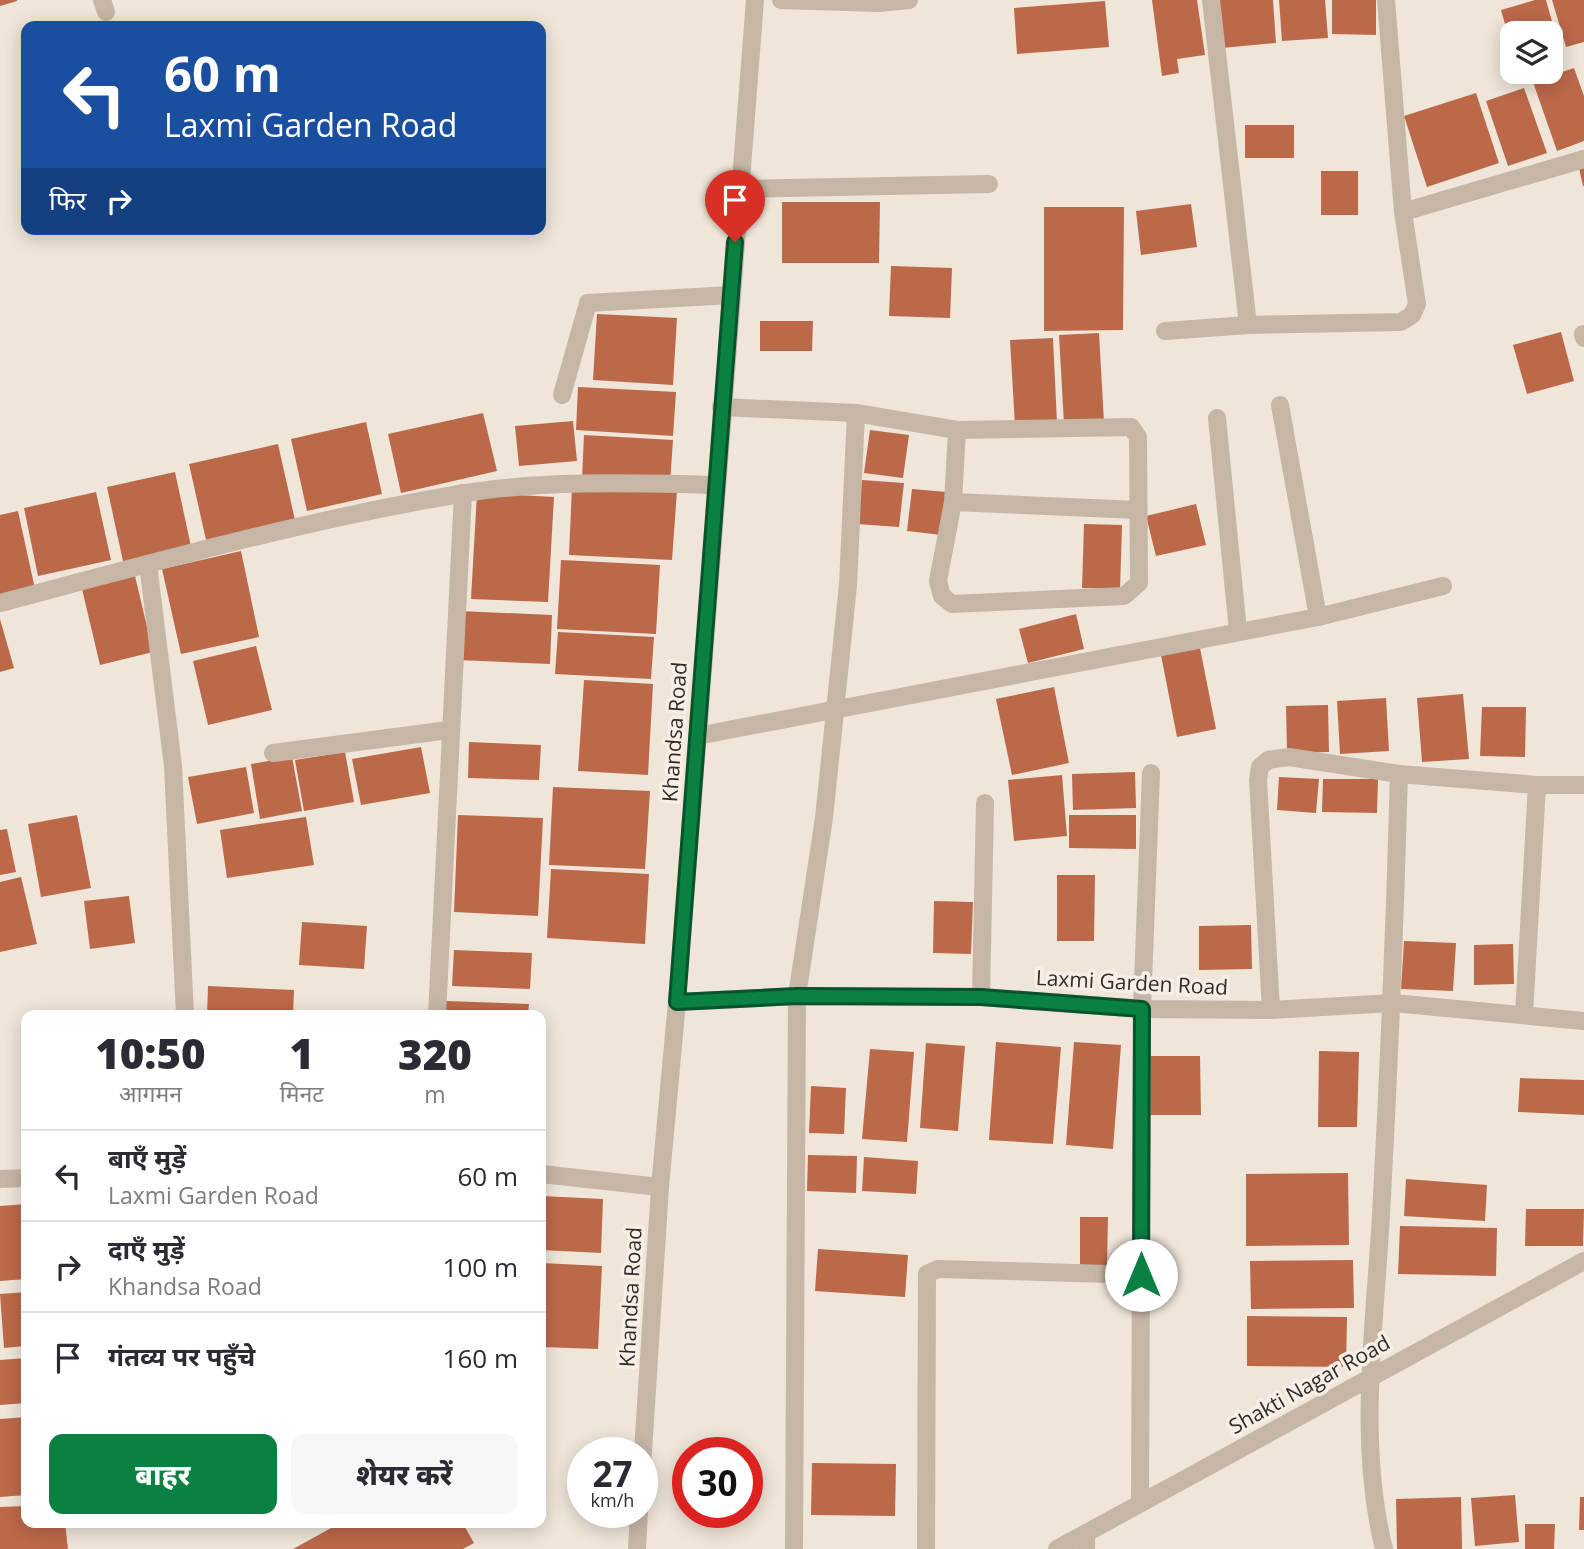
<!DOCTYPE html>
<html lang="hi">
<head>
<meta charset="utf-8">
<style>
	:root { --surface:#fff; --page:#f7f7f7; --text:#2b2b33; --muted:#7c7c81; --line:#e1e1e2; --accent:#0b8043 }
	body { margin:0; font-family:"Open Sans","Noto Sans Devanagari",sans-serif; background:var(--page); color:var(--text); height:100vh; display:flex; flex-direction:column; font-size:26px; white-space:nowrap }
	* { box-sizing:border-box; margin:0 }
	p { font-size:23px; color:var(--muted) }
	.icon { flex:none; width:38px; height:38px; fill:none; stroke:currentColor; stroke-width:2; stroke-linecap:round; stroke-linejoin:round }
	.map { position:relative; flex:1; overflow:hidden }
	.panel { position:absolute; left:21px; top:1010px; width:525px; height:518px; display:flex; flex-direction:column; background:var(--surface); border-radius:14px; box-shadow:0 4px 18px #0003 }
	.panel>* { flex:none }
	.top-card { position:absolute; left:21px; top:21px; width:525px; height:214px; border-radius:14px; box-shadow:0 4px 18px #0003; background:#1a4fa0; color:#fff; overflow:hidden }
	.fabs { position:absolute; left:1500px; top:21px; display:grid; gap:14px }
	.fabs a { display:grid; place-items:center; width:63px; height:63px; border-radius:14px; background:var(--surface); box-shadow:0 4px 18px #0003; font-size:35px }
	.speed { position:absolute; left:567px; top:1437px; display:flex; gap:14px; font-size:35px; font-weight:700; text-align:center }
	.speed>* { display:grid; place-content:center; width:91px; height:91px; border-radius:50%; background:var(--surface); box-shadow:0 4px 18px #0003; line-height:1 }
	.speed small { font-size:18px; font-weight:400 }
	.speed .limit { border:10px solid #d22; background:#fff; color:#111 }
	.pin { position:absolute; display:grid; place-items:center; width:60px; height:60px; color:#fff; margin:-72px -30px; border-radius:50% 50% 50% 0; rotate:-45deg; box-shadow:0 0 7px #0007 }
	.pin .icon { rotate:45deg }
	.me { position:absolute; width:77px; margin:-38px; rotate:0deg; stroke-linejoin:round; filter:drop-shadow(0 0 5px #0008) }
	.turn { display:flex; align-items:center; gap:24px; height:147px; padding:0 28px; font-size:32px }
	.turn .icon { width:91px; height:91px; stroke-width:2.5 }
	.turn b { display:block; font-size:49px; line-height:60px }
	.then { display:flex; align-items:center; height:66px; padding:0 28px; background:#0003; gap:14px; font-size:26px }
	.eta { display:flex; justify-content:space-evenly; align-items:center; height:119px; text-align:center }
	.eta b { font-size:42px; font-weight:800; line-height:49px }
	.action { display:flex; gap:14px; margin-top:auto; padding:14px 28px }
	.action a { flex:1; height:80px; border-radius:14px; background:var(--accent); color:#fff; font-size:28px; font-weight:800; line-height:80px; text-align:center }
	.action a+a { background:var(--page); color:var(--text) }
	ul { padding:0; list-style:none }
	li { display:flex; align-items:center; gap:21px; height:91px; padding:0 28px; border-top:2px solid var(--line) }
	li div { flex:1 }
	li b { display:block; font-size:26px }
	li em { font-style:normal }
	.map>svg:first-child { display:block }
	.building { fill:#bc694a }
	.lines { fill:none; stroke-linecap:round; stroke-linejoin:round }
	.minor { stroke:#c6b6a6; stroke-width:18 }
	.tertiary { stroke:#c6b6a6; stroke-width:18 }
	.route-casing { stroke:#07532c; stroke-width:18 }
	.route { stroke:#0b8043; stroke-width:12 }
	.labels { text-anchor:middle; dominant-baseline:central; stroke-width:7; stroke-linejoin:round; paint-order:stroke }
	.street-label { font-size:21px; fill:#332b27; stroke:#f7efe5 }
</style>
</head>
<body>
<div class="map">
<svg width="1584" height="1549" viewBox="0 0 1584 1549">
	<rect width="100%" height="100%" fill="#efe5d9"/>
	<g class="building">
		<polygon points="0,0 17,0 17,1 0,6"/>
		<polygon points="1152,0 1197,0 1205,55 1177,59 1179,73 1162,76"/>
		<polygon points="1218,0 1273,0 1276,43 1222,48"/>
		<polygon points="1279,0 1325,0 1328,38 1282,41"/>
		<polygon points="1332,0 1376,0 1376,35 1332,34"/>
		<polygon points="1535,0 1546,0 1560,50 1550,53 1550,33 1512,33 1511,45 1501,10"/>
		<polygon points="1552,0 1584,0 1584,42 1566,47"/>
		<polygon points="1105,1 1109,47 1017,54 1014,8"/>
		<polygon points="1574,68 1584,96 1584,141 1557,151 1533,82"/>
		<polygon points="1524,88 1547,153 1508,166 1486,101"/>
		<polygon points="1476,93 1499,163 1427,187 1404,116"/>
		<rect x="1245" y="125" width="49" height="33"/>
		<polygon points="1584,167 1584,186 1583,186 1579,168"/>
		<rect x="1321" y="171" width="37" height="44"/>
		<polygon points="782,202 880,202 879,263 782,263"/>
		<polygon points="1191,204 1197,247 1141,255 1136,211"/>
		<polygon points="1044,207 1124,207 1123,330 1044,331"/>
		<polygon points="891,266 952,268 950,318 889,316"/>
		<polygon points="597,314 677,318 673,385 593,380"/>
		<polygon points="760,321 813,321 812,351 760,351"/>
		<polygon points="1561,332 1574,381 1527,394 1513,345"/>
		<polygon points="1099,333 1104,422 1064,424 1059,335"/>
		<polygon points="1053,338 1057,423 1015,426 1010,340"/>
		<polygon points="578,387 676,392 673,436 576,430"/>
		<polygon points="483,413 497,471 401,493 388,434"/>
		<polygon points="573,421 577,461 519,466 515,426"/>
		<polygon points="366,422 382,494 307,511 291,439"/>
		<polygon points="870,430 909,435 903,478 864,473"/>
		<polygon points="584,435 673,440 670,483 582,479"/>
		<polygon points="278,444 295,520 206,540 189,464"/>
		<polygon points="175,472 192,551 124,566 107,487"/>
		<polygon points="862,480 904,483 899,527 857,524"/>
		<polygon points="572,486 677,491 672,560 569,555"/>
		<polygon points="912,489 947,492 942,535 907,531"/>
		<polygon points="96,492 111,560 38,576 24,508"/>
		<polygon points="477,493 554,497 548,602 471,599"/>
		<polygon points="1196,504 1206,545 1156,556 1146,516"/>
		<polygon points="18,511 35,589 0,597 0,515"/>
		<polygon points="1084,524 1122,525 1120,589 1082,588"/>
		<polygon points="241,551 259,637 181,654 162,569"/>
		<polygon points="561,560 660,565 656,634 557,629"/>
		<polygon points="135,576 153,652 100,665 82,589"/>
		<polygon points="460,611 552,615 550,664 458,660"/>
		<polygon points="1076,614 1084,649 1028,663 1019,629"/>
		<polygon points="0,619 14,668 0,672"/>
		<polygon points="558,632 654,637 651,679 555,674"/>
		<polygon points="256,646 272,710 208,725 193,661"/>
		<polygon points="1200,648 1216,729 1177,737 1161,655"/>
		<polygon points="584,680 653,684 648,775 578,771"/>
		<polygon points="1054,687 1069,763 1012,775 996,699"/>
		<polygon points="1463,694 1469,759 1422,762 1417,698"/>
		<polygon points="1386,698 1389,751 1340,754 1337,701"/>
		<polygon points="1328,705 1329,752 1287,753 1286,706"/>
		<polygon points="1482,707 1526,707 1525,757 1480,756"/>
		<polygon points="469,742 541,745 539,780 468,778"/>
		<polygon points="421,747 430,793 361,805 352,759"/>
		<polygon points="345,752 354,802 304,811 295,760"/>
		<polygon points="292,757 302,811 260,819 251,764"/>
		<polygon points="246,767 254,813 197,824 188,777"/>
		<polygon points="1135,772 1136,808 1073,810 1072,774"/>
		<polygon points="1062,775 1067,836 1014,841 1008,780"/>
		<polygon points="1279,777 1319,779 1316,813 1277,810"/>
		<polygon points="1323,779 1378,779 1377,813 1322,812"/>
		<polygon points="553,787 650,791 645,869 549,865"/>
		<polygon points="77,815 91,888 41,897 28,824"/>
		<polygon points="458,815 543,818 538,916 454,912"/>
		<polygon points="1069,815 1136,815 1136,849 1069,848"/>
		<polygon points="306,817 314,865 227,878 220,830"/>
		<polygon points="7,829 16,872 0,875 0,830"/>
		<polygon points="551,869 649,874 645,944 547,938"/>
		<polygon points="1057,875 1095,875 1094,941 1057,941"/>
		<polygon points="21,877 37,944 0,952 0,882"/>
		<polygon points="129,896 135,943 90,949 84,901"/>
		<polygon points="934,901 973,902 971,954 933,953"/>
		<polygon points="302,922 367,926 364,969 299,965"/>
		<polygon points="1251,925 1252,969 1199,970 1199,926"/>
		<polygon points="1404,941 1456,943 1453,991 1401,989"/>
		<polygon points="1513,944 1514,984 1474,985 1474,945"/>
		<polygon points="454,950 532,953 530,989 452,986"/>
		<polygon points="208,986 294,990 293,1015 207,1015"/>
		<polygon points="446,1001 529,1004 528,1015 446,1015"/>
		<polygon points="996,1042 1061,1047 1053,1144 989,1140"/>
		<polygon points="1074,1042 1121,1045 1113,1149 1066,1145"/>
		<polygon points="926,1043 965,1046 958,1131 920,1128"/>
		<polygon points="870,1049 914,1052 907,1142 862,1139"/>
		<polygon points="1319,1051 1359,1052 1357,1127 1318,1127"/>
		<polygon points="1149,1056 1200,1056 1201,1115 1148,1115"/>
		<polygon points="1520,1078 1584,1080 1584,1115 1518,1112"/>
		<polygon points="811,1086 846,1088 844,1134 809,1133"/>
		<polygon points="808,1155 857,1156 856,1193 807,1191"/>
		<polygon points="864,1157 918,1161 916,1194 862,1191"/>
		<polygon points="1348,1173 1349,1245 1246,1246 1246,1174"/>
		<polygon points="1406,1179 1487,1185 1485,1221 1404,1216"/>
		<polygon points="541,1196 603,1199 601,1253 541,1250"/>
		<polygon points="26,1204 26,1279 0,1281 0,1206"/>
		<polygon points="1526,1209 1584,1209 1583,1246 1525,1246"/>
		<polygon points="1080,1217 1108,1217 1107,1265 1080,1265"/>
		<polygon points="1400,1226 1497,1228 1496,1276 1398,1274"/>
		<polygon points="818,1249 908,1255 905,1297 815,1291"/>
		<polygon points="1353,1260 1354,1308 1251,1309 1250,1261"/>
		<polygon points="541,1263 602,1266 598,1349 541,1347"/>
		<polygon points="26,1292 26,1346 4,1348 0,1294"/>
		<polygon points="1247,1316 1347,1317 1346,1367 1247,1366"/>
		<polygon points="26,1358 26,1403 0,1405 0,1360"/>
		<polygon points="26,1417 26,1495 0,1497 0,1419"/>
		<polygon points="812,1463 896,1464 895,1516 811,1515"/>
		<polygon points="1515,1495 1519,1542 1475,1546 1471,1498"/>
		<polygon points="1461,1497 1462,1549 1397,1549 1396,1499"/>
		<polygon points="1580,1497 1584,1497 1584,1530 1579,1530"/>
		<polygon points="26,1506 26,1522 65,1522 68,1549 0,1549 0,1507"/>
		<polygon points="342,1522 462,1522 474,1543 463,1549 293,1549"/>
		<polygon points="1525,1524 1555,1524 1554,1549 1525,1549"/>
	</g>
	<g class="lines">
		<g class="minor">
			<polyline points="102,0 106,12"/>
			<polyline points="781,0 879,3 909,0"/>
			<polyline points="1211,0 1248,325"/>
			<polyline points="739,189 989,184"/>
			<polyline points="1403,212 1584,159"/>
			<polyline points="1165,331 1248,325 1401,322 1412,315 1417,304 1403,212 1386,0"/>
			<polyline points="1583,334 1584,338"/>
			<polyline points="562,395 588,303 731,295"/>
			<polyline points="1280,405 1318,617"/>
			<polyline points="721,407 856,413 957,430 1131,427 1138,437 1139,583 1124,596 952,604 942,596 938,581 953,502 957,430"/>
			<polyline points="1217,418 1238,631"/>
			<polyline points="953,502 1138,510"/>
			<polyline points="148,564 173,766 185,1015"/>
			<path d="M0 603C152 563 305 520 460 494 541 480 634 483 715 485"/>
			<polyline points="697,736 1318,617 1443,586"/>
			<polyline points="273,753 449,730"/>
			<polyline points="981,997 985,803"/>
			<polyline points="677,1002 797,996 981,997 1142,1009 1271,1010 1393,1003 1584,1021"/>
			<polyline points="1271,1010 1258,780 1260,767 1268,760 1289,757 1399,774 1537,785"/>
			<polyline points="437,1015 463,493"/>
			<polyline points="1524,1015 1537,785 1584,785"/>
			<polyline points="541,1174 660,1187"/>
			<polyline points="0,1179 26,1178"/>
			<polyline points="1140,1503 1142,1009 1151,773"/>
			<polyline points="794,1549 797,996 824,818 848,585 856,413"/>
			<polyline points="926,1549 927,1274 938,1269 1141,1275"/>
			<polyline points="1086,1549 1086,1533"/>
			<path d="M1384 1549C1357 1441 1375 1325 1381 1215 1389 1068 1395 922 1399 774"/>
		</g>
		<g class="tertiary">
			<polyline points="642,1467 660,1187 677,1002 755,0"/>
			<polyline points="637,1549 639,1512"/>
			<polyline points="1057,1549 1584,1261"/>
		</g>
	</g>
	<g class="lines">
		<g class="route-casing">
			<polyline id="route" points="735,242 677,1002 797,996 981,997 1142,1009 1141,1275"/>
		</g>
		<use href="#route" class="route"/>
	</g>
	<g class="labels">
		<g class="street-label">
			<text transform="translate(674 732) rotate(-86)">Khandsa Road</text>
			<text transform="translate(1132 982) rotate(3)">Laxmi Garden Road</text>
			<text transform="translate(630 1297) rotate(-87)">Khandsa Road</text>
			<text transform="translate(1309 1384) rotate(-29)">Shakti Nagar Road</text>
		</g>
	</g>
</svg>
<div class="fabs">
<a><svg class="icon" aria-label="layers" viewBox="0 0 24 24"><path d="M12 4l9 5-9 5-9-5zM3 14l9 5 9-5"/></svg></a>
</div>
<div class="speed"><div>27<small>km/h</small></div><div class="limit">30</div></div>
<div class="pin" style="left:735px;top:242px;background:#d93025"><svg class="icon" aria-label="arrive" viewBox="0 0 24 24"><path d="M6 21V4h12l-3 4 3 4H6"/></svg></div>
<svg class="me" style="left:1141px;top:1275px" viewBox="-20 -20 40 40"><circle r="19" fill="#fff"/><path d="M0-13L10 11 0 6-10 11z" fill="#0b8043"/></svg>
<div class="top-card">
<div class="turn"><svg class="icon" aria-label="left" viewBox="0 0 24 24"><path d="M17 20v-9H6M10 6l-5 5 5 5"/></svg><div><b>60 m</b>Laxmi Garden Road</div></div>
<div class="then">फिर<svg class="icon" aria-label="right" viewBox="0 0 24 24"><path d="M7 20v-9h11M14 6l5 5-5 5"/></svg></div>
</div>
<section class="panel">
<div class="eta">
<div><b>10:50</b><p>आगमन</p></div>
<div><b>1</b><p>मिनट</p></div>
<div><b>320</b><p>m</p></div>
</div>
<ul>
<li><svg class="icon" aria-label="left" viewBox="0 0 24 24"><path d="M17 20v-9H6M10 6l-5 5 5 5"/></svg><div><b>बाएँ मुड़ें</b><p>Laxmi Garden Road</p></div><em>60 m</em></li>
<li><svg class="icon" aria-label="right" viewBox="0 0 24 24"><path d="M7 20v-9h11M14 6l5 5-5 5"/></svg><div><b>दाएँ मुड़ें</b><p>Khandsa Road</p></div><em>100 m</em></li>
<li><svg class="icon" aria-label="arrive" viewBox="0 0 24 24"><path d="M6 21V4h12l-3 4 3 4H6"/></svg><div><b>गंतव्य पर पहुँचे</b></div><em>160 m</em></li>
</ul>
<div class="action"><a>बाहर</a><a>शेयर करें</a></div>
</section>
</div>
</body>
</html>
